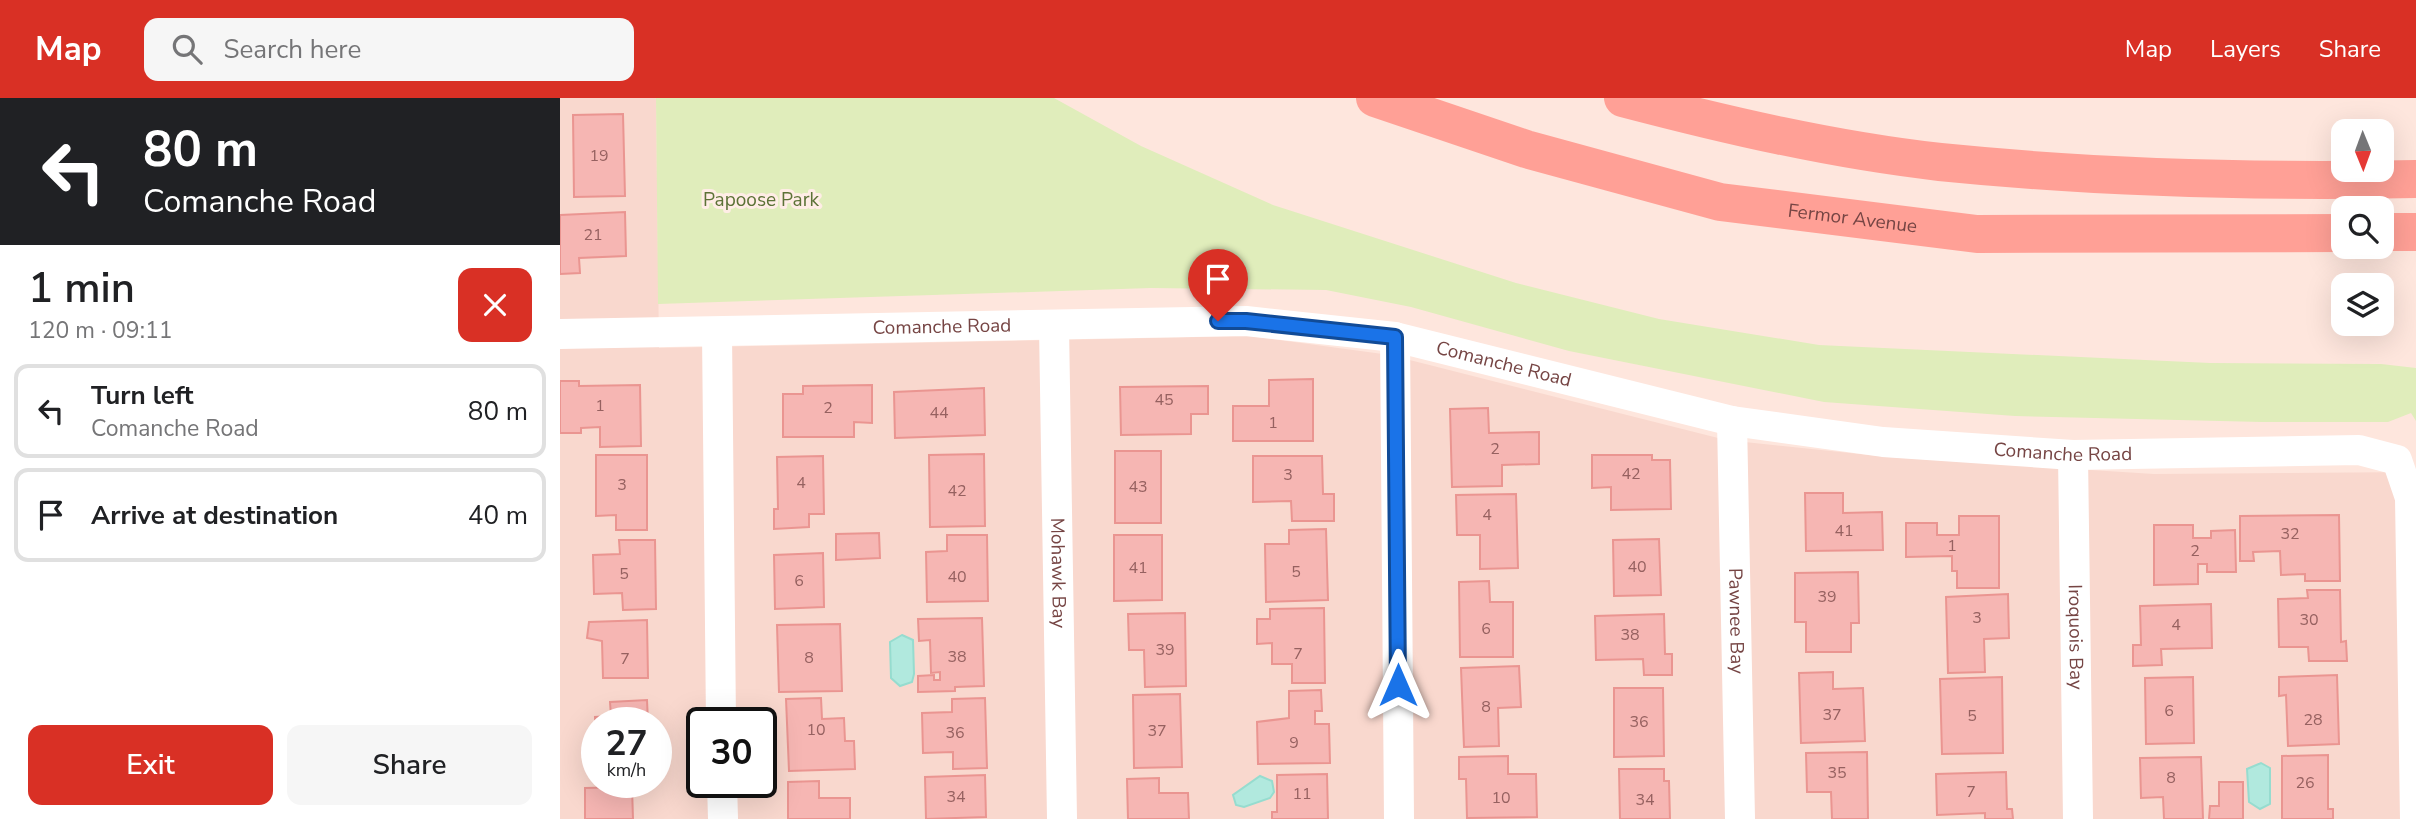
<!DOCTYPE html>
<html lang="en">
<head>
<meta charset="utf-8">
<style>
	:root { --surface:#fff; --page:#f6f6f6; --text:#202124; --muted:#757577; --line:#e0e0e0; --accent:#d93025 }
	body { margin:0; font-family:"Nunito Sans",sans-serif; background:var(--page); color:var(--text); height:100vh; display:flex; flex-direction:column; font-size:26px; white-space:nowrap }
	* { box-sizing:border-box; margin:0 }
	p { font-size:23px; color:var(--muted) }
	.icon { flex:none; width:38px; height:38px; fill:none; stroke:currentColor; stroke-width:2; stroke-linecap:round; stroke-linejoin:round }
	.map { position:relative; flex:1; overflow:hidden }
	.side { display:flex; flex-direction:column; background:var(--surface); width:560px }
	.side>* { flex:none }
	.hud { background:#202124; color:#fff; overflow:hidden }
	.needle { width:46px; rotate:179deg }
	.fabs { position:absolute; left:1771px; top:21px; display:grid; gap:14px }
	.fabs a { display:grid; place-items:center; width:63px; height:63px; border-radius:14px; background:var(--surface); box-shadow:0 7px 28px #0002; font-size:35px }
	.speed { position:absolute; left:21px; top:609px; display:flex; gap:14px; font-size:35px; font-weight:700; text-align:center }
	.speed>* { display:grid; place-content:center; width:91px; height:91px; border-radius:50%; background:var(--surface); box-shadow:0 7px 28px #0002; line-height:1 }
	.speed small { font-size:18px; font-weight:400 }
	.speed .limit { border:4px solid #111; border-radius:10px; background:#fff; color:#111 }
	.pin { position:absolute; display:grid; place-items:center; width:60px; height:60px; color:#fff; margin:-72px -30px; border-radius:50% 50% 50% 0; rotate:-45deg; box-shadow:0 0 7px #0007 }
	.pin .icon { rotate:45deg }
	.me { position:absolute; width:77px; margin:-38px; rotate:0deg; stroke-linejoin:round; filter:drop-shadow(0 0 5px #0008) }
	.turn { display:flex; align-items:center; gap:24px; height:147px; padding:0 28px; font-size:32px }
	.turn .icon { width:91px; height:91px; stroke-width:2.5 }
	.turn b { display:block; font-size:49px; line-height:60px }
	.round { display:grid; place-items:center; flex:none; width:74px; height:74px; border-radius:14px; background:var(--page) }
	.head { display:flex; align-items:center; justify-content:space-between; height:119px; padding:0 28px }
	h1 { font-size:42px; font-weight:600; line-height:52px }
	.button { display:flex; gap:14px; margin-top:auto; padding:14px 28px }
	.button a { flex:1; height:80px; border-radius:14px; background:var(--accent); color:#fff; font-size:28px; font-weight:600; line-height:80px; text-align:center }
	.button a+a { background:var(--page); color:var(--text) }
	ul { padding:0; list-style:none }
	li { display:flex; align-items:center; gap:21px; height:94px; margin:0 14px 10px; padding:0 14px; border:4px solid var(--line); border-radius:14px }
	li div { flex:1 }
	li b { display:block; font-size:26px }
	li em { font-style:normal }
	header { display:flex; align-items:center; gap:42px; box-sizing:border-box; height:98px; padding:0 35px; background:var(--accent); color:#fff }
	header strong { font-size:33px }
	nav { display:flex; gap:38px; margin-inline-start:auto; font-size:24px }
	.search { width:490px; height:63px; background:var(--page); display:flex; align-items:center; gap:18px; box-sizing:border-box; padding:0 24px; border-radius:14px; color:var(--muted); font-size:26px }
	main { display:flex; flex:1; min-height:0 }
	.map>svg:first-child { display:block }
	.residential { fill:#f9d8ce; fill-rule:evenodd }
	.green { fill:#e0edbb }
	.water { fill:#b1e9de; stroke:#96dccf; stroke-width:2 }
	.building { fill:#f6b6b3; stroke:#ea9591; stroke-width:2 }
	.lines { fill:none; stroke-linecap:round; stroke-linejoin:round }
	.minor { stroke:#fff; stroke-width:30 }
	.trunk { stroke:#ffa096; stroke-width:38 }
	.route-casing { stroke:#114b97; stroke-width:18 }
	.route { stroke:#1a73e8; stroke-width:12 }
	.labels { text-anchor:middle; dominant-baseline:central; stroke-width:6; stroke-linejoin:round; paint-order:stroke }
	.number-label { font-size:16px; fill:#966160 }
	.park-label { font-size:19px; fill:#5c7236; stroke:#ffede6 }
	.street-label { font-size:19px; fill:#764544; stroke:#ffede6 }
</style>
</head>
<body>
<header>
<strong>Map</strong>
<div class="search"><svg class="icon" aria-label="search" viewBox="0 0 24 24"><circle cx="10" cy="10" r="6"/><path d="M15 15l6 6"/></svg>Search here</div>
<nav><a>Map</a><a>Layers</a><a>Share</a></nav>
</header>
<main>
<section class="side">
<div class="hud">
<div class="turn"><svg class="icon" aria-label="left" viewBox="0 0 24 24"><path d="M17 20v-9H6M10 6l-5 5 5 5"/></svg><div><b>80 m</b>Comanche Road</div></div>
</div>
<div class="head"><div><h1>1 min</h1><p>120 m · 09:11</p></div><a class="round" style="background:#d93025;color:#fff"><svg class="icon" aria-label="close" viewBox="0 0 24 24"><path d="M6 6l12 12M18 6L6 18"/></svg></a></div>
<ul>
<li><svg class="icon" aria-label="left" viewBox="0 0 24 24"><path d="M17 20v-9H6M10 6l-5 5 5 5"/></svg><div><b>Turn left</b><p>Comanche Road</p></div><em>80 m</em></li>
<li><svg class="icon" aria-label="arrive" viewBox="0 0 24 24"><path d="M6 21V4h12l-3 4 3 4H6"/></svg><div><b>Arrive at destination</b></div><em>40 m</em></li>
</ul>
<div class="button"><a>Exit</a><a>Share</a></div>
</section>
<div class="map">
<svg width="1856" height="721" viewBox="0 0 1856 721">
	<rect width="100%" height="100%" fill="#fee6dd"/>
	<path class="residential" d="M0 0H96L99 250 689 238 830 257 1166 342 1328 359 1594 376 1856 374V721H0ZM37 625H96V684H37ZM142 625H201V684H142Z"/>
	<polygon class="green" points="96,0 494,0 581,48 713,107 956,185 1099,221 1259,247 1650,265 1821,266 1856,270 1856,323 1851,315 1828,324 1702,324 1455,318 1264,304 1009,253 851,209 766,192 591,190 98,206"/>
	<g class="water">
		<polygon points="342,537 353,542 354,576 352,584 340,588 331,580 330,544"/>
		<polygon points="1701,665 1710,670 1710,706 1700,711 1689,704 1687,671"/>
		<polygon points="700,678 712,683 714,694 710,700 684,709 676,707 673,697"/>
	</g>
	<g class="building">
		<polygon points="63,16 65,98 14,99 13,17"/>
		<polygon points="65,114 66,158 19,160 20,175 0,176 0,117"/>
		<polygon points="753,281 753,343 673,343 673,308 709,308 709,282"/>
		<polygon points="0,283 19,283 19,288 80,287 81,348 40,349 40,329 21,330 21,335 0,335"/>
		<polygon points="312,287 312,325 294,324 294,339 223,339 223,296 243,296 243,288"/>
		<polygon points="648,288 648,316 631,316 631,336 561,337 560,289"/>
		<polygon points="424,290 425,337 335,340 334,294"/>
		<polygon points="928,310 929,335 979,334 979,366 942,367 942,388 892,389 890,311"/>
		<rect x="555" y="353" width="46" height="72"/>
		<polygon points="424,356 425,428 370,429 369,357"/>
		<polygon points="36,357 87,357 87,432 56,432 56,417 36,418"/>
		<polygon points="1032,357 1092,357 1092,362 1110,362 1111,411 1051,412 1051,389 1032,390"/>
		<polygon points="263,358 264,416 249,416 249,429 214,431 214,411 218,411 217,359"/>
		<polygon points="693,358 762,358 763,396 774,396 774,423 732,423 731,403 693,404"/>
		<polygon points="1245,395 1283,395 1283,415 1322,414 1323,452 1246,453"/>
		<polygon points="956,396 958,470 920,471 920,437 897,437 896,397"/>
		<polygon points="1779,417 1780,483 1745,483 1745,476 1721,477 1720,453 1693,454 1694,463 1680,463 1680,418"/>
		<polygon points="1399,418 1439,418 1439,490 1397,490 1397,473 1392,473 1392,458 1346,459 1346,425 1377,425 1377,437 1399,437"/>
		<polygon points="1594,427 1633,427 1633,440 1651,440 1651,433 1675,432 1676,474 1647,474 1647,466 1638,466 1638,486 1594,487"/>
		<polygon points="766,431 768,502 706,504 705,446 729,446 729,432"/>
		<polygon points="319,435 320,460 276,462 276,436"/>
		<polygon points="387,437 427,437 428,503 367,504 366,454 387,453"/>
		<polygon points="554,437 602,437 602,502 554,503"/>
		<polygon points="1099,441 1101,497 1054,498 1053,442"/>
		<polygon points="59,442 95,442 96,511 63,512 62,495 34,496 33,457 60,456"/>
		<polygon points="263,455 264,509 215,511 214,457"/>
		<polygon points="1298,474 1299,525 1291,525 1291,554 1246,554 1246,524 1235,524 1235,475"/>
		<polygon points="929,483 930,504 953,504 953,559 900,559 899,484"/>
		<polygon points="1747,492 1780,492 1781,544 1786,543 1787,563 1749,563 1748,549 1719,549 1718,501 1748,500"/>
		<polygon points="1448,496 1449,540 1424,541 1425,574 1388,575 1386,499"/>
		<polygon points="1651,506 1652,550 1601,551 1602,567 1573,568 1573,547 1581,547 1580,508"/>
		<polygon points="764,510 765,585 732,585 732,566 712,566 712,545 697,546 697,521 710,521 710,511"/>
		<polygon points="625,515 626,588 585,589 584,552 569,552 568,516"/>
		<polygon points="1104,516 1105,556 1112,556 1112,577 1084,577 1083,561 1036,562 1035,518"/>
		<polygon points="422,520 424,588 395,589 395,593 358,594 358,578 374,577 374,582 380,582 380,574 371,575 370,542 359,543 358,521"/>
		<polygon points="87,522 88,580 43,580 42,543 27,540 29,524"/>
		<polygon points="280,526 282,593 219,594 217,527"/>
		<polygon points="959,568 961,609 938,610 939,648 904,649 901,570"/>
		<polygon points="1273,574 1273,591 1303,590 1305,643 1241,645 1239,575"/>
		<polygon points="1777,577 1779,646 1728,648 1726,597 1719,598 1719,579"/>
		<polygon points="1442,579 1443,655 1382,656 1380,581"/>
		<polygon points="1633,579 1634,645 1586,646 1585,580"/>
		<polygon points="1054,590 1103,590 1104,658 1054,659"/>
		<polygon points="761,592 762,613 755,613 755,626 769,626 770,665 698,666 697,624 729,620 729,593"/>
		<polygon points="620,596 622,669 574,670 573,597"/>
		<polygon points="261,600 262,621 284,620 285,643 294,643 295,671 229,673 226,601"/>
		<polygon points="425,600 427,670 393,671 393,654 363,655 362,615 392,614 392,601"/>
		<polygon points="87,602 88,624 37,625 37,681 35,619 51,618 50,604"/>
		<polygon points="1307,654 1308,721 1272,721 1271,694 1247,694 1246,655"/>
		<polygon points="1768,657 1768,711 1773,711 1773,721 1722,721 1722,658"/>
		<polygon points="948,658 948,676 976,676 977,719 907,720 906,681 899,681 899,659"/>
		<polygon points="1641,659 1643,721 1604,721 1603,699 1581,700 1580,660"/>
		<polygon points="1059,671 1104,671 1104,683 1109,683 1110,721 1060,721"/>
		<polygon points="1446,674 1447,711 1452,711 1453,721 1425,721 1425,715 1377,717 1376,676"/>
		<polygon points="767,676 768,721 712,721 712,714 717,714 717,677"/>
		<polygon points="425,677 426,719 366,721 365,679"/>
		<polygon points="599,680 599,695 628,695 629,721 568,721 567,681"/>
		<polygon points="259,683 259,700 290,700 290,721 228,721 228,684"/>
		<polygon points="1659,684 1683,684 1683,721 1649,721 1650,708 1659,708"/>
		<polygon points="72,689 73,721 25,721 25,690"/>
	</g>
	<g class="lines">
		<g class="minor">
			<path id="s1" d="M494 228 502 721"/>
			<polyline points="157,235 161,625"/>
			<path id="s2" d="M0 236 686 223 835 239 1172 323 1323 344 1513 357 1799 352 1837 362 1850 400 1855 721"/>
			<polyline points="835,239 839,721"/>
			<path id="s3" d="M1172 323 1180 721"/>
			<path id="s4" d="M1513 357 1518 721"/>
			<polyline points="162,684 163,721"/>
		</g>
		<g class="trunk">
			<path id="s5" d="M815 0 966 51 1160 104 1417 136 1783 135"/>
			<path d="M1063 0C1166 27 1273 52 1380 64 1538 80 1697 84 1856 81"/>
			<polyline points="1822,134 1856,134"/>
		</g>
	</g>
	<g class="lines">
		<g class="route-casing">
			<polyline id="route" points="658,223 686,223 835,239 838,587"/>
		</g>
		<use href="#route" class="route"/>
	</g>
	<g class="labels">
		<g class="number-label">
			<text x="39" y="58">19</text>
			<text x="33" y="137">21</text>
			<text x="604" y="302">45</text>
			<text x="40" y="308">1</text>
			<text x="268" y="310">2</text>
			<text x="379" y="315">44</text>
			<text x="713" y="325">1</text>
			<text x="935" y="351">2</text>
			<text x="1071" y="376">42</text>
			<text x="728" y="377">3</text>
			<text x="241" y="385">4</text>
			<text x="62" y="387">3</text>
			<text x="578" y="389">43</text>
			<text x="397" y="393">42</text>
			<text x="927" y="417">4</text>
			<text x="1284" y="433">41</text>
			<text x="1730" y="436">32</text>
			<text x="1392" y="448">1</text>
			<text x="1635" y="453">2</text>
			<text x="1077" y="469">40</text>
			<text x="578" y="470">41</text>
			<text x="736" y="474">5</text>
			<text x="64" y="476">5</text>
			<text x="397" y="479">40</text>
			<text x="239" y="483">6</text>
			<text x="1267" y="499">39</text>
			<text x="1417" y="520">3</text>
			<text x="1749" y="522">30</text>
			<text x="1616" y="527">4</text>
			<text x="926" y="531">6</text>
			<text x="1070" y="537">38</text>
			<text x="605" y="552">39</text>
			<text x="738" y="556">7</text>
			<text x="397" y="559">38</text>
			<text x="249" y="560">8</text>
			<text x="65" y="561">7</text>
			<text x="926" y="609">8</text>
			<text x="1609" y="613">6</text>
			<text x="1272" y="617">37</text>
			<text x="1412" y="618">5</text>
			<text x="1753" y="622">28</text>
			<text x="1079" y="624">36</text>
			<text x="256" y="632">10</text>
			<text x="597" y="633">37</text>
			<text x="395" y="635">36</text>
			<text x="734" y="645">9</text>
			<text x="1277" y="675">35</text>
			<text x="1611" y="680">8</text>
			<text x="1745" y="685">26</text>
			<text x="1411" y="694">7</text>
			<text x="742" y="696">11</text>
			<text x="396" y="699">34</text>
			<text x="941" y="700">10</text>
			<text x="1085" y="702">34</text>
		</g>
		<g class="park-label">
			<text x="201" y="102">Papoose Park</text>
		</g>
		<g class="street-label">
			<text stroke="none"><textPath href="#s5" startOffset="494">Fermor Avenue</textPath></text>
			<text stroke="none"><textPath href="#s2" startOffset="382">Comanche Road</textPath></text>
			<text stroke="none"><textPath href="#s2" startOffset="948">Comanche Road</textPath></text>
			<text stroke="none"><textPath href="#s2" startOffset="1516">Comanche Road</textPath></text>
			<text stroke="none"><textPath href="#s1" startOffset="247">Mohawk Bay</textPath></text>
			<text stroke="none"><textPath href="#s3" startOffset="200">Pawnee Bay</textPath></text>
			<text stroke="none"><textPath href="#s4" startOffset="182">Iroquois Bay</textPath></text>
		</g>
	</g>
</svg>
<div class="fabs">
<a><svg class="needle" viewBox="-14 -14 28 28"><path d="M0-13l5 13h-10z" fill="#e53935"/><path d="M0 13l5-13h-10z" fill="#757577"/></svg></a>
<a><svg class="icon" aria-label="search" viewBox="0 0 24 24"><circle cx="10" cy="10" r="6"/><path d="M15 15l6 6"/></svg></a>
<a><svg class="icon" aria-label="layers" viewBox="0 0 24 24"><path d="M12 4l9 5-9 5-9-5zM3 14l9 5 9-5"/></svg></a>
</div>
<div class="speed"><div>27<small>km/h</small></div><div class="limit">30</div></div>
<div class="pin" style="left:658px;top:223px;background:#d93025"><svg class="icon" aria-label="arrive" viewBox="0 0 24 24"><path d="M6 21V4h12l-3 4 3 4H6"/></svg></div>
<svg class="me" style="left:838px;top:587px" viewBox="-20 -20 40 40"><path d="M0-17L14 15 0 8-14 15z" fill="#1a73e8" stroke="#fff" stroke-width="4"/></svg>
</div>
</main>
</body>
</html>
